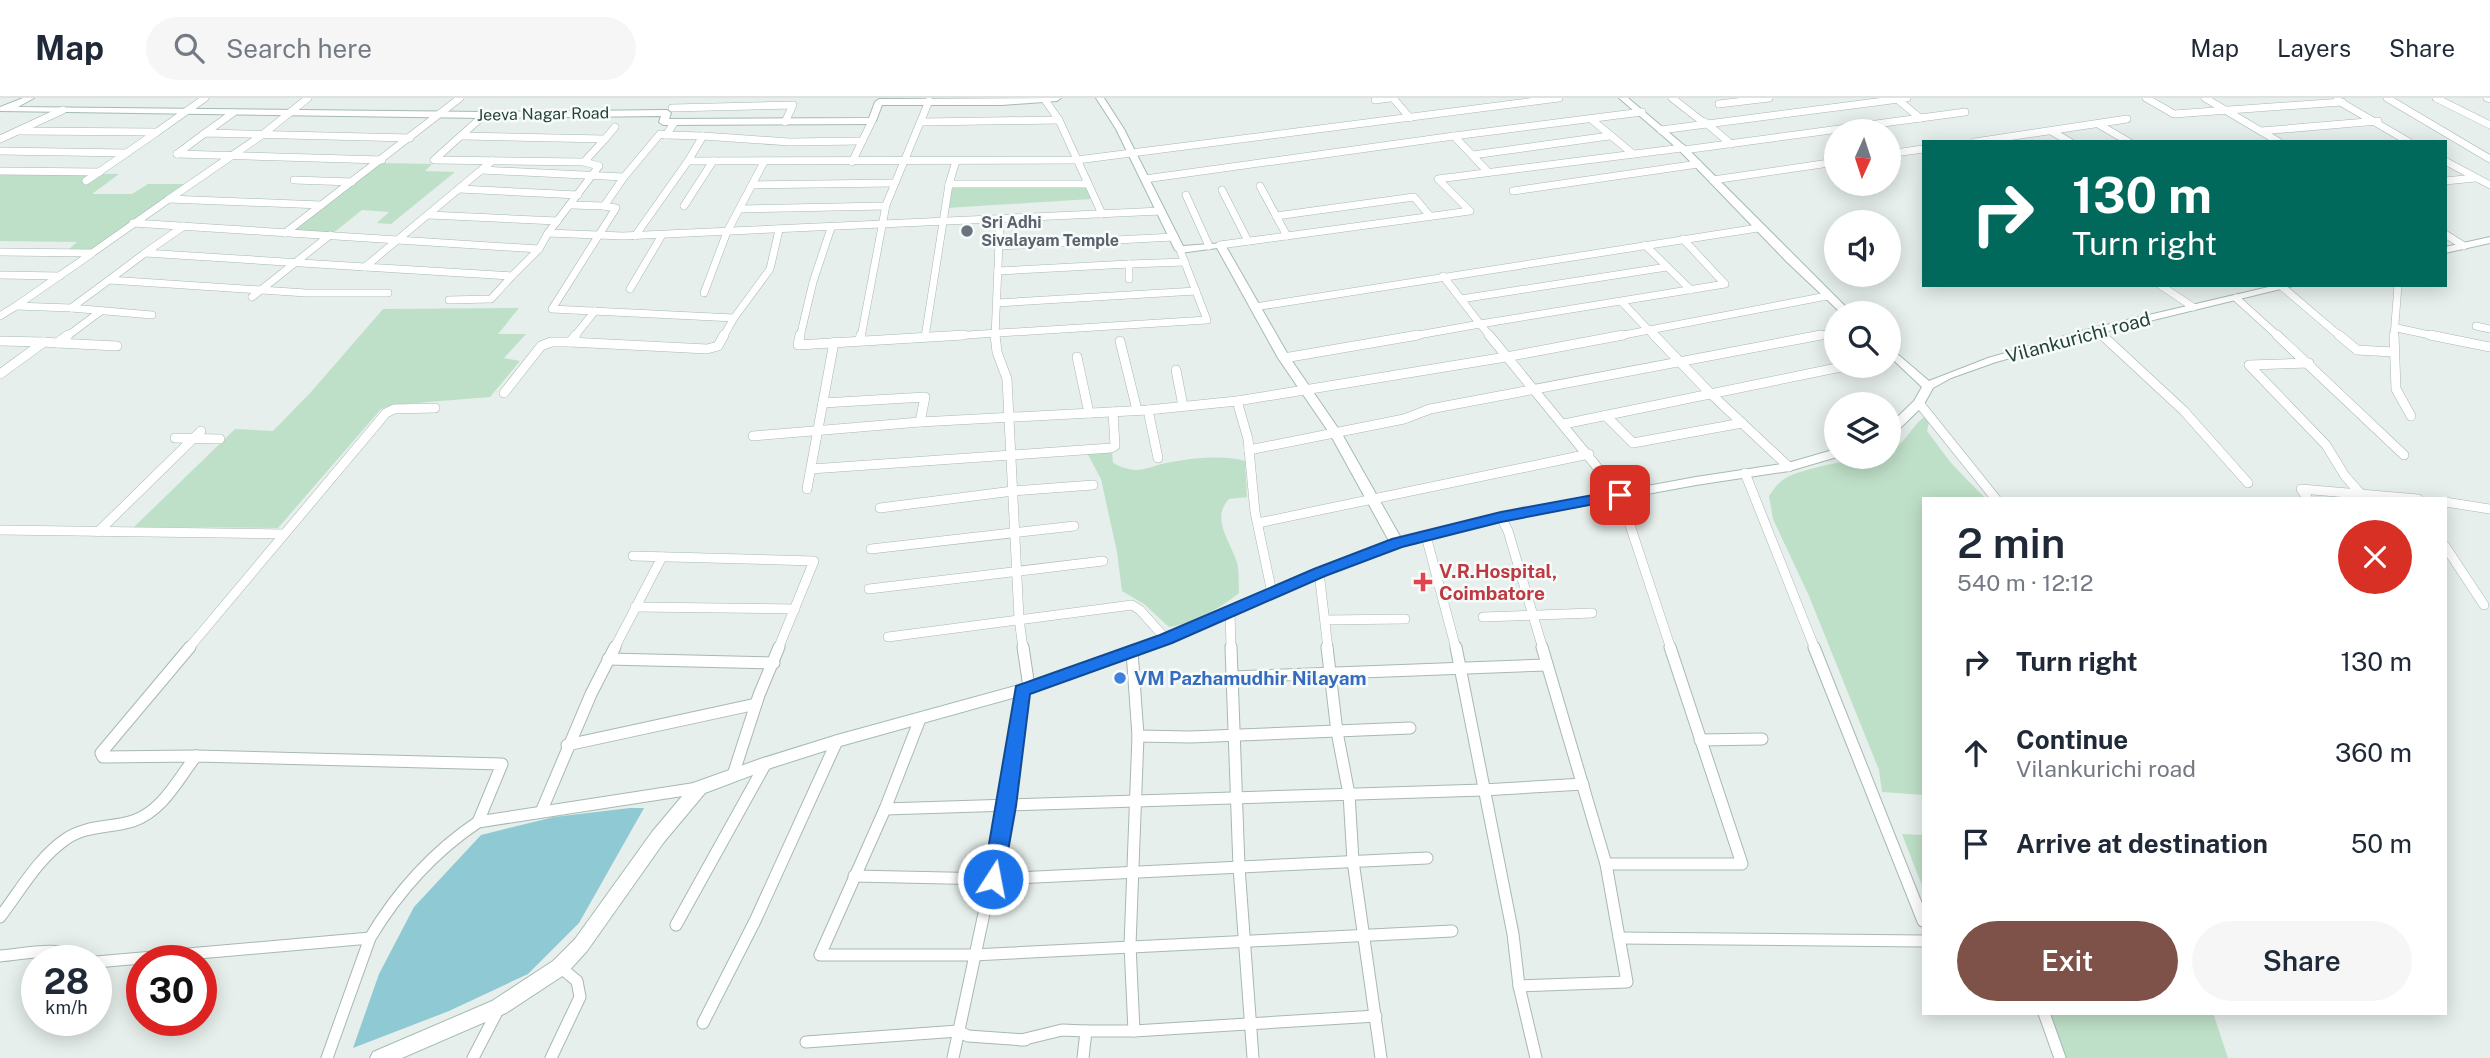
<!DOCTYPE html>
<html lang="en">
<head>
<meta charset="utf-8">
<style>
	:root { --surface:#fff; --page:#f6f6f7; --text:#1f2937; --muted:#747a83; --line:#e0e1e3; --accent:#7f5249 }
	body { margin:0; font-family:"Public Sans",sans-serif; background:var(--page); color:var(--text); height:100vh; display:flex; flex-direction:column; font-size:26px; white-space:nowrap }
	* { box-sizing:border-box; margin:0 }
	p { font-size:23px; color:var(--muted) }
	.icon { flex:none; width:38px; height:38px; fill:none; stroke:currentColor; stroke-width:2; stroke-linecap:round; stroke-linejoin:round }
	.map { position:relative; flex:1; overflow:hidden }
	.details { position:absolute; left:1922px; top:399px; width:525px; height:518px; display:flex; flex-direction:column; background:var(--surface); border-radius:0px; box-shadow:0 4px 18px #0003 }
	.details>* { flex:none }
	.top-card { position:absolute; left:1922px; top:42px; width:525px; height:147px; border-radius:0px; box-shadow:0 4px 18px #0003; background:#00695c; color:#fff; overflow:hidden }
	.needle { width:46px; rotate:183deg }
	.controls { position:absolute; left:1824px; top:21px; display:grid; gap:14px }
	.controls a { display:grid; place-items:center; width:77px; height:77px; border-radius:50%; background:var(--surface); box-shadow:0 4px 18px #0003; font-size:35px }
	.speed { position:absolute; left:21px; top:847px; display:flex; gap:14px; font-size:35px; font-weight:700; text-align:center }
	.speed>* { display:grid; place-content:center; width:91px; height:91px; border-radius:50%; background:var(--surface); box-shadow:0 4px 18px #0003; line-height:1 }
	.speed small { font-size:18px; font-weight:400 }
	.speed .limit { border:10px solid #d22; background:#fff; color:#111 }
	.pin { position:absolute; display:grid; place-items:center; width:60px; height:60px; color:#fff; margin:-30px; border-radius:14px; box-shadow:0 4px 10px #0006 }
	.me { position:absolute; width:77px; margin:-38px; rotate:11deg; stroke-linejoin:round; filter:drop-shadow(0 0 5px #0008) }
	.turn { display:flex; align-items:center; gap:24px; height:147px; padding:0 35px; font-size:32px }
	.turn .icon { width:91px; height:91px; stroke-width:2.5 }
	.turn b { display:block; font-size:49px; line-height:60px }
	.round { display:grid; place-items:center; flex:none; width:74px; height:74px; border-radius:37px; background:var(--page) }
	.head { display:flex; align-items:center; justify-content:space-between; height:119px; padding:0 35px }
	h1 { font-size:42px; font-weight:600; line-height:52px }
	.primary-button { display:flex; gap:14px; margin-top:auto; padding:14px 35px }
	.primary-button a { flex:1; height:80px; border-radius:42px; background:var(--accent); color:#fff; font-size:28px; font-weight:600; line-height:80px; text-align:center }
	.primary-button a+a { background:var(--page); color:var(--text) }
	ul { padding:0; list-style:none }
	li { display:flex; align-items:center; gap:21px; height:91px; padding:0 35px }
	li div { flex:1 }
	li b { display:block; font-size:26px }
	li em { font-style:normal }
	header { display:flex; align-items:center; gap:42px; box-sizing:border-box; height:98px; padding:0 35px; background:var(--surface); border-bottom:2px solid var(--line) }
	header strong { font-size:33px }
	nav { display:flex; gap:38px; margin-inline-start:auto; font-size:24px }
	.search { width:490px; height:63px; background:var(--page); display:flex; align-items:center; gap:18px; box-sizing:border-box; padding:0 24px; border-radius:38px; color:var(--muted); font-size:26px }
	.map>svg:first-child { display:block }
	.green { fill:#bfe0c8 }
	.water { fill:#8ec9d4 }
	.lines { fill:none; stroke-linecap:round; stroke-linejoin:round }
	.street-far2-casing { stroke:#a8b8b2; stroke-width:8 }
	.street-far1-casing { stroke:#a8b8b2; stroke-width:10 }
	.street-casing { stroke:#a8b8b2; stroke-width:13 }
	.secondary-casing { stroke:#a4bbb3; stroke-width:2 }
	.street-far2 { stroke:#fff; stroke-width:7 }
	.street-far1 { stroke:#fff; stroke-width:9 }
	.street { stroke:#fff; stroke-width:11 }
	.secondary { fill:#fff; fill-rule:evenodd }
	.route { fill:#1a73e8; stroke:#114b97; stroke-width:2 }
	.worship-dot { fill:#6b7280; stroke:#f7fbf9; stroke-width:2.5 }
	.health-dot { fill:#e0444e; stroke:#f7fbf9; stroke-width:2.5 }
	.shop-dot { fill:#3f7fe0; stroke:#f7fbf9; stroke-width:2.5 }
	.labels { text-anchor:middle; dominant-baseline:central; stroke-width:5; stroke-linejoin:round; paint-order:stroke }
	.far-street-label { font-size:16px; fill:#24423a; stroke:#f7fbf9 }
	.far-worship-label { font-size:16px; font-weight:bold; fill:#5b616d; stroke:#f7fbf9; text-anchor:start }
	.street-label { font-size:19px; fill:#24423a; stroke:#f7fbf9 }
	.health-label { font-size:19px; font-weight:bold; fill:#be3a42; stroke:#f7fbf9; text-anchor:start }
	.shop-label { font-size:19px; font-weight:bold; fill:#366cbe; stroke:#f7fbf9; text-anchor:start }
</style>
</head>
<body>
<header>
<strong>Map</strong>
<div class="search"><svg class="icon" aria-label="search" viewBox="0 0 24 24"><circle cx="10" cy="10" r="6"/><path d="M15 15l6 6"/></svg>Search here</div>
<nav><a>Map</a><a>Layers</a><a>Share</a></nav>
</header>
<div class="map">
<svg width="2490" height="960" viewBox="0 0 2490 960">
	<rect width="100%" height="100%" fill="#e6efeb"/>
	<g class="green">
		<polygon points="381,65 432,66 425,73 455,74 391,126 377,125 389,114 362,112 332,136 291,134"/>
		<polygon points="0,75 119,76 92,96 132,96 148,86 188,86 90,153 67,153 77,144 0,143"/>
		<polygon points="1085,87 1091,101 947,110 951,88"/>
		<polygon points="519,210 498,236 526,236 504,260 520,263 490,299 392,307 381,311 278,430 134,429 235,331 273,333 311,294 383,211"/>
		<path d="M1924 319 1929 324 1927 333 1951 365 1986 401H1923V697L1882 694 1879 672 1809 498 1773 421 1769 398C1773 392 1777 386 1784 381 1803 369 1865 359 1888 359V354C1906 346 1909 331 1924 319Z"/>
		<path d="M1112 354 1113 365C1140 379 1146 368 1172 364 1194 360 1223 357 1245 363L1247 399 1229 401C1211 420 1229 441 1236 462 1240 471 1238 485 1239 495 1220 510 1194 526 1169 529L1144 506 1122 493 1117 454 1101 381 1087 355Z"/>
		<polygon points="1902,736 1923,737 1923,790"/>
		<polygon points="2048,915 2213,915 2228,960 2064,960"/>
	</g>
	<polygon class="water" points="630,710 644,710 579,825 528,876 449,913 353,950 379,876 414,809 481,737 554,719"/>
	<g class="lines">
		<g class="street-far2-casing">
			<g id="street-far2">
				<polyline points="308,0 262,37 169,101 321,107"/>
				<polyline points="1393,0 1410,20"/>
				<polyline points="1672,0 1703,24"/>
				<polyline points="2146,0 2174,16 2342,4"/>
				<polyline points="2205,0 2279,44"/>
				<polyline points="2387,0 2490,61"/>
				<polyline points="2436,0 2490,27"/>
				<polyline points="2487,0 2490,1"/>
				<polyline points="1897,1 1920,20"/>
				<polyline points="1045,2 1059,22 1102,116"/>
				<polyline points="1375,2 1390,0"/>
				<polyline points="2337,2 2409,44"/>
				<polyline points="1719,6 1769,0"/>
				<polyline points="672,10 793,7 785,24"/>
				<polyline points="484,17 434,62 584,64 599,68 548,135 623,138 1161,113"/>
				<polyline points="1591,21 1633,56"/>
				<polyline points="923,24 1059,22"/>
				<polyline points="1705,24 1731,46"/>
				<polyline points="674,25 666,37 703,38 688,63 1077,62 1559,0"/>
				<polyline points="2098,26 2129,44"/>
				<polyline points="1661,32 1907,0"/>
				<polyline points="19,33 157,34 86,83"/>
				<polyline points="2051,33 2070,44"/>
				<polyline points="2261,33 2378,23"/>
				<polyline points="157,34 205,0"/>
				<polyline points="205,35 233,15"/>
				<polyline points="463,38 605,41 584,64"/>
				<polyline points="703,38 789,44 862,43"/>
				<polyline points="0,41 63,12"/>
				<polyline points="605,41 615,29"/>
				<polyline points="1975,44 2127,21"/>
				<polyline points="1684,52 1965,14"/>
				<polyline points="0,53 127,55"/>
				<polyline points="177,56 205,35 410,40"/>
				<polyline points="177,56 382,62"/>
				<polyline points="1888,56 1923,51"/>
				<polyline points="1473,57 1609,38"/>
				<polyline points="492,63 365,169 512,178 539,151"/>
				<polyline points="956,63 949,86 1088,86"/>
				<polyline points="2445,63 2490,87"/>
				<polyline points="852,64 872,23"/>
				<polyline points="482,72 624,79 660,36 666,37"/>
				<polyline points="0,73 100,74"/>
				<polyline points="1488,74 1454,38 1642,14"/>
				<polyline points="1145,81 1454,38"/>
				<polyline points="294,82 352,84"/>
				<polyline points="1713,82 1836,64"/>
				<polyline points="2445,83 2475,80"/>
				<polyline points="752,87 893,85"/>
				<polyline points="1260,88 1287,138"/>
				<polyline points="459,91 578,97"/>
				<polyline points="1222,92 1248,143"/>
				<polyline points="1513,93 1698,66"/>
				<polyline points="1186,97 1209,148"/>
				<polyline points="572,107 604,108 624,79"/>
				<polyline points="604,108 616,110 552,211 734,220 770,171 779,132"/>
				<polyline points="684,108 713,63"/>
				<polyline points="740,111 885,108"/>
				<polyline points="429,117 557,123"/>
				<polyline points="1276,118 1414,99 1430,118"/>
				<polyline points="133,125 539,151 548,135"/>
				<polyline points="184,128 145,155 365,169"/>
				<polyline points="285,135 460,0"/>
				<polyline points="2445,136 2464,148"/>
				<polyline points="635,138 688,63"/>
				<polyline points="1220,147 1470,113 1438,81 1682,50"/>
				<polyline points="1645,147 1691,192"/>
				<polyline points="999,148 1174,139"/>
				<polyline points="0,154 92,155 169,101"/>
				<polyline points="145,155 109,182 306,195 388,195"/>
				<polyline points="998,173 1129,166"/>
				<polyline points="0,177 60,178"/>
				<polyline points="1443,178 1480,226 1725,186 1683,141"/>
				<polyline points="1129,181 1129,166 1185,164"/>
				<polyline points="109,182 71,210 152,217"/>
				<polyline points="2160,187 2193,209"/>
				<polyline points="2280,187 2341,239"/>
				<polyline points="630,191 662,137"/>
				<polyline points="704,195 727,134 764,64"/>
				<polyline points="252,199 330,137"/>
				<polyline points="2236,200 2279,239"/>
				<polyline points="1461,201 1667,169"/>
				<polyline points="449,202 491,201 512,178"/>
				<polyline points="1622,204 1655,239"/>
				<polyline points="997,205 1196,193"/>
				<polyline points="1255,209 1758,130"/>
				<polyline points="71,210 16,208 91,156"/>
				<polyline points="0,218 16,208"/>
				<polyline points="2476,228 2490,231"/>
				<polyline points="2397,230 2439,239"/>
				<polyline points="2097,232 2104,239"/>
				<polyline points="66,239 101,213"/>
				<polyline points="574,239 595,213"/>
				<polyline points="723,239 734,220"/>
				<polyline points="800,239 813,184 831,130"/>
				<polyline points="861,239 886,107 929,3"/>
				<polyline points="925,239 949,86"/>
				<polyline points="936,239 1207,222 1180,152"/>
				<polyline points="995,239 1000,121"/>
				<polyline points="1407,239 1480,226 1491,239"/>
				<polyline points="1613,239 1827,198"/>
				<polyline points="1812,239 1836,234"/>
				<polyline points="2394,239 2398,187"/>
			</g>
		</g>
		<g class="street-far1-casing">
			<g id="street-far1">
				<polyline points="576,237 570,244 707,251 718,248 724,237"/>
				<polyline points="800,237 798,247 964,237"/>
				<polyline points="995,237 997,254 1007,281 1019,520 1023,551"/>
				<polyline points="1489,237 1620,397 1671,551"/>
				<polyline points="1654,237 1710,295 1789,369"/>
				<polyline points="2102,237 2184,313 2248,385"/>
				<polyline points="2277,237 2404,357"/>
				<polyline points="2339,237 2357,252 2393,254"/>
				<polyline points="2394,237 2396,291 2411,318"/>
				<polyline points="2430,237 2490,249"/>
				<polyline points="860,242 861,237"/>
				<polyline points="0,243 44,244 0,276"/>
				<polyline points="1120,243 1137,312"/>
				<polyline points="44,244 57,245 68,237"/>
				<polyline points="58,245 117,248"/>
				<polyline points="1077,259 1089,315"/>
				<polyline points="1284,260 1418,237"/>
				<polyline points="2309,265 2249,267 2326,347 2345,378 2361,396"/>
				<polyline points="1176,272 1183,308"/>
				<polyline points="504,295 541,248 551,244 570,244"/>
				<polyline points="1237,303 1248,341 1255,414 1272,495"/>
				<polyline points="823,305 925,299 920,324"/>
				<polyline points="1919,305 1996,401"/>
				<polyline points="1148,312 1158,360"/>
				<polyline points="1605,317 1633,345 1742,325"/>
				<polyline points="1564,326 1846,268"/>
				<polyline points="753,338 920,324 1148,312 1237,303 1506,259 1623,237"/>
				<polyline points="175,340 220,341"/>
				<polyline points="1249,352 1404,321 1430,311 1821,237"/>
				<polyline points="811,371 1111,350 1115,348 1113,314"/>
				<polyline points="1745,375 1815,551"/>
				<polyline points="807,391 834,244"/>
				<polyline points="2308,401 2301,391 2418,401"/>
				<polyline points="2445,404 2490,411"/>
				<polyline points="880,410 1013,393 1093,387"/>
				<polyline points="1501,419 1508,433 1543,551"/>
				<polyline points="1258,425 1589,356"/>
				<polyline points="0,432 284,436"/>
				<polyline points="98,434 201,333"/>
				<polyline points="1426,438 1456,551"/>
				<polyline points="2445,448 2484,507"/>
				<polyline points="871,451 1074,428"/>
				<polyline points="633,458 814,463 778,551"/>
				<polyline points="1319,474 1328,551"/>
				<polyline points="869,491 1103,463"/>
				<polyline points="635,509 795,511"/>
				<polyline points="1230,513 1231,551"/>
				<polyline points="1483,519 1592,515"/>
				<polyline points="1326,522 1405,521"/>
				<polyline points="888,539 1132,507 1140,512 1166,541"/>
				<polyline points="188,551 386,315 394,311 435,310"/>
				<polyline points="614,551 662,459"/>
			</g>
		</g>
		<g class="street-casing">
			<g id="street">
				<polyline points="190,549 101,655 103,659 196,658 502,666 478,724 698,690"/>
				<polyline points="1023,549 1029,589"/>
				<polyline points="1231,549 1239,769 1253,960"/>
				<polyline points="1327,549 1337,634 1349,696 1353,763 1381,960"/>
				<polyline points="1456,549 1513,836 1519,888 1627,884 1606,766 1542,549"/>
				<polyline points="1814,549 1923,823"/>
				<polyline points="608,561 774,565"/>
				<polyline points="1233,579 1546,567"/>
				<polyline points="920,621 885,711 820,857 973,857 1452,833"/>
				<polyline points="1138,638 1190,639 1410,630"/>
				<polyline points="1700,642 1762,641"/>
				<polyline points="567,647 756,606"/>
				<polyline points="733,677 759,597 779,549"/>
				<polyline points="885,711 1483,692 1583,686"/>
				<polyline points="541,714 591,596 615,549"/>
				<polyline points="1606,766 1742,766 1670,549"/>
				<polyline points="854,778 993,781 1427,760"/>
				<path d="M0 819C20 793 38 760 66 741 86 727 111 730 133 723 163 713 178 681 196 658"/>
				<polyline points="676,827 766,665"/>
				<path d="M370 840C398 793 432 755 478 724"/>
				<polyline points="1619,840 1923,843"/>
				<path d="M0 858C27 856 60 846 83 863"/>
				<polyline points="96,864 370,840 327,960"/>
				<polyline points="1519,888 1536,960"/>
				<polyline points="2044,915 2060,960"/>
				<polyline points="703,925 755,823 837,643"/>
				<polyline points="1134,933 1376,918"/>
				<polyline points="1021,942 1062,932 1086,933"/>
				<polyline points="806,944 958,933 968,938 1025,942"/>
				<polyline points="473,960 499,910"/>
				<polyline points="551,960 580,899 577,883 560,869"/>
				<polyline points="953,960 1007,708 1022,592"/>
				<polyline points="1083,960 1086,933 1134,933 1130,847 1138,638 1132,553"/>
			</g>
		</g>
		<g class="secondary-casing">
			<g id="secondary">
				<polygon points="23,0 34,0 18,9 484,14 667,12 671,15 669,21 869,20 875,4 879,1 1061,0 1057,3 1002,7 882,7 876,23 872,26 663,27 659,24 661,18 484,20 0,13 0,9"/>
				<polygon points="1096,0 1104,0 1124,31 1183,148 1224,145 1290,260 1342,336 1401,440 1501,415 1696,379 1788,365 1836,351 1837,359 1789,373 1696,387 1501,423 1401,448 1324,477 1171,545 1027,596 837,649 771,670 705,695 664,744 587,853 567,875 506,915 402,960 370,960 373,954 492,903 553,863 575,841 652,734 693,685 760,661 837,637 1019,587 1161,537 1314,471 1389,443 1330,336 1278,260 1217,150 1180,155 1175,152 1116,31"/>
				<polygon points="1619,0 1628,0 1685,48 1852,215 1841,215 1787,164 1679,52"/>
				<polygon points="2490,139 2490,145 2445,155 2445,149"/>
				<polygon points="2277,187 2297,187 2100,235 1996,264 1951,280 1933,290 1923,308 1892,338 1888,339 1888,328 1914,303 1922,289 1888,257 1888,248 1929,283 1988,260 2093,230"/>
			</g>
		</g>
		<use href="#street-far2" class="street-far2"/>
		<use href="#street-far1" class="street-far1"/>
		<use href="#street" class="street"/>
		<use href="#secondary" class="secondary"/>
	</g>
	<polygon class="route" points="1620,392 1627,397 1625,400 1501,424 1402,449 1325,478 1172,545 1030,596 1016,708 1003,781 1000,787 993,789 986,787 983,781 1016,588 1160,537 1314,471 1392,441 1501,414"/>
	<circle class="worship-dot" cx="967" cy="133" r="7"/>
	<path class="health-dot" d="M1419.5 473.5h7v7h7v7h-7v7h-7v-7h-7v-7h7z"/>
	<circle class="shop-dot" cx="1120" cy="580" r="7"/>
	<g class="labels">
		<g class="far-street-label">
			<text transform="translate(543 16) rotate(-1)">Jeeva Nagar Road</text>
		</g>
		<g class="far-worship-label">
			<text x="981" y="124">Sri Adhi<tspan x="981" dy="18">Sivalayam Temple</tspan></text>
		</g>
		<g class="street-label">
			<text transform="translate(2078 239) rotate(-15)">Vilankurichi road</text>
		</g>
		<g class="health-label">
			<text x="1439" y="473">V.R.Hospital,<tspan x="1439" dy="22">Coimbatore</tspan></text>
		</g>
		<g class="shop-label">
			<text x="1134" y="580">VM Pazhamudhir Nilayam</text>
		</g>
	</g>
</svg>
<div class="controls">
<a><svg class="needle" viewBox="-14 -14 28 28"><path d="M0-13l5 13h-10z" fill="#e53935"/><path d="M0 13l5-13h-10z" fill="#747a83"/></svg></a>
<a><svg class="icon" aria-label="sound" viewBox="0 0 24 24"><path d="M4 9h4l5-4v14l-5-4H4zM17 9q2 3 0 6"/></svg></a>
<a><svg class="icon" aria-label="search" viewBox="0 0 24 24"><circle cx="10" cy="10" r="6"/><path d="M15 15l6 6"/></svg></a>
<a><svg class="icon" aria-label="layers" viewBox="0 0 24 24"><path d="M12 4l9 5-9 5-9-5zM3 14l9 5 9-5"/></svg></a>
</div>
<div class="speed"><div>28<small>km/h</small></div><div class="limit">30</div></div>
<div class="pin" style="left:1620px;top:397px;background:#d93025"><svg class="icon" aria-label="arrive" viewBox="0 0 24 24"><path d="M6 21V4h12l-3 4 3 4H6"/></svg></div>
<svg class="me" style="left:993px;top:781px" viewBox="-20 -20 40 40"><circle r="17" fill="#1a73e8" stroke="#fff" stroke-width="3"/><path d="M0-11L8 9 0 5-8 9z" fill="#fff"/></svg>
<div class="top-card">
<div class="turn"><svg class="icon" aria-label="right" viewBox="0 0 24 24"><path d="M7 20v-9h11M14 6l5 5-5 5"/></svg><div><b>130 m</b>Turn right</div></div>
</div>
<section class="details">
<div class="head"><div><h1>2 min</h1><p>540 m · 12:12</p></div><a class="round" style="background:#d93025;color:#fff"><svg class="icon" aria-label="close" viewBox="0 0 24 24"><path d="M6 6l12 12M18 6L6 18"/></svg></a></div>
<ul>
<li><svg class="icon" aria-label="right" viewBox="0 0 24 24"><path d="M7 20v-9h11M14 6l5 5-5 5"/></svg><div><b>Turn right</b></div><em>130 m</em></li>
<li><svg class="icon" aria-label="ahead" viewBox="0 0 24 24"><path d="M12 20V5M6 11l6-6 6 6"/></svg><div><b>Continue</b><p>Vilankurichi road</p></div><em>360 m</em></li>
<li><svg class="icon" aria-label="arrive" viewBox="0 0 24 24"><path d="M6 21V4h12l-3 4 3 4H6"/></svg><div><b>Arrive at destination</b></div><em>50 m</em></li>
</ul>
<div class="primary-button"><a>Exit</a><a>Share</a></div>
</section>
</div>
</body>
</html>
